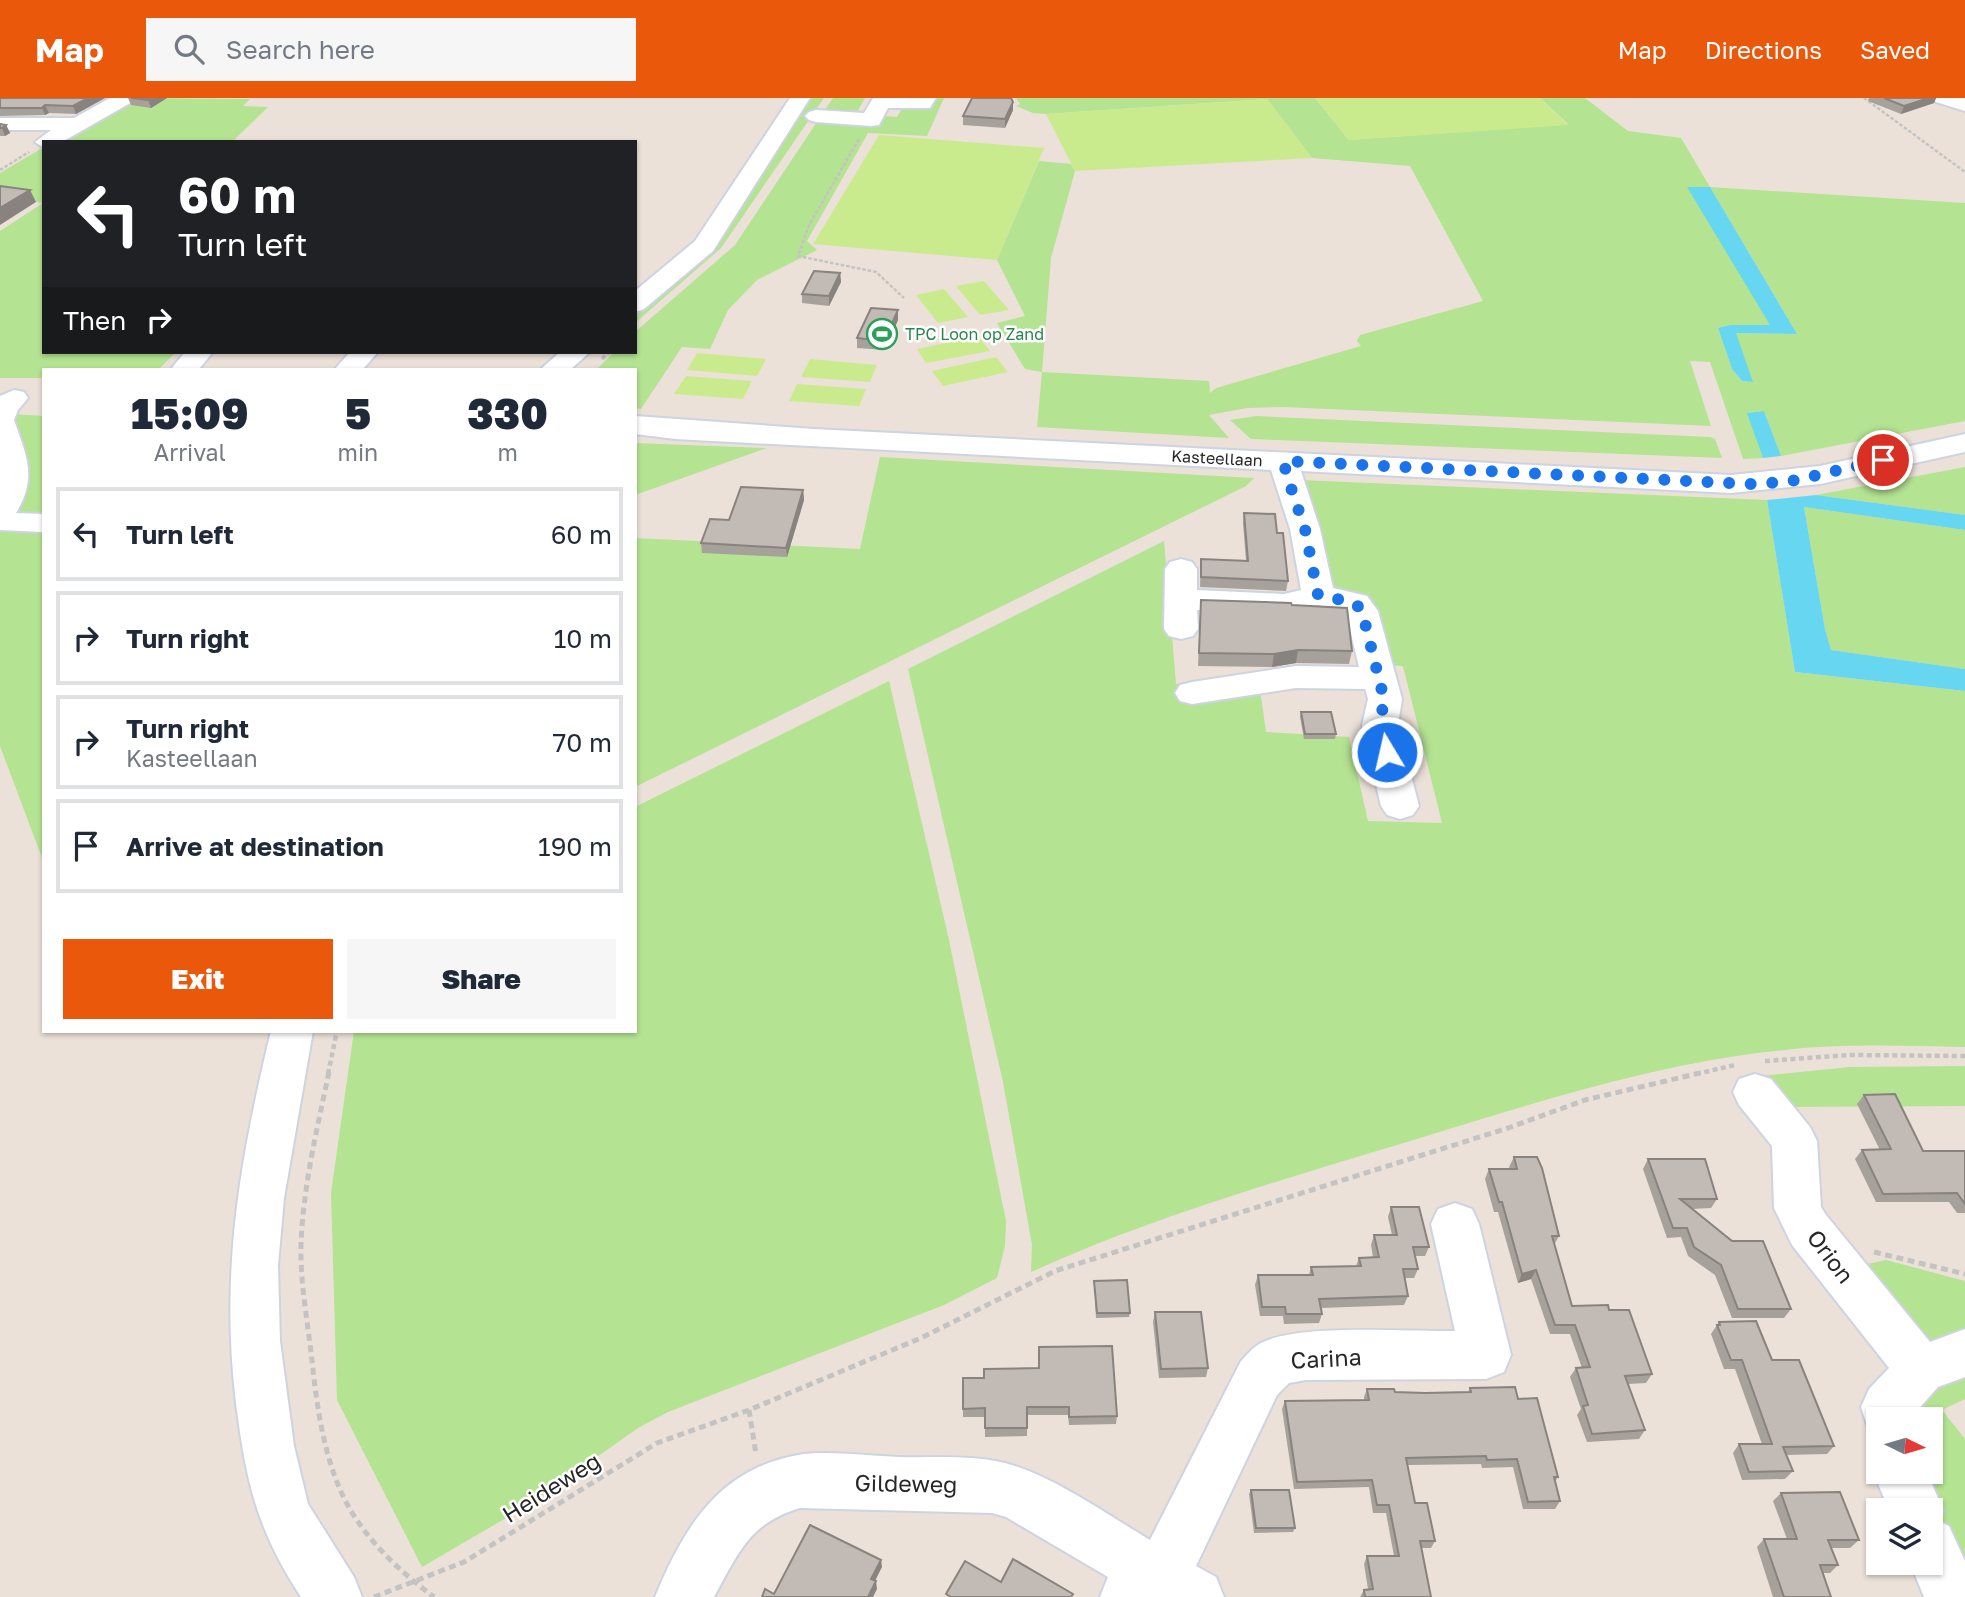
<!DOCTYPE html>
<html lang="en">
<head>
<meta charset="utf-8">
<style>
	:root { --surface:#fff; --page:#f6f6f7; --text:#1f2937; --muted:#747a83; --line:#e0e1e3; --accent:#ea580c }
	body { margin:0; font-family:"Golos Text",sans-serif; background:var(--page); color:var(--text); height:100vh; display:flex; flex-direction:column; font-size:26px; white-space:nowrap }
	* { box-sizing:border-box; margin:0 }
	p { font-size:23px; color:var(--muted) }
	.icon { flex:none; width:38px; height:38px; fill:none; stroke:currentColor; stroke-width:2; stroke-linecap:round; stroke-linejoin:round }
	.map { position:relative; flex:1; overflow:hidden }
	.panel { position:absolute; left:42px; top:270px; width:595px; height:665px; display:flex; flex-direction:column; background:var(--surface); border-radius:0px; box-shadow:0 2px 5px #0004 }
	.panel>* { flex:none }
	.top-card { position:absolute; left:42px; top:42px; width:595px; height:214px; border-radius:0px; box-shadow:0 2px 5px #0004; background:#202124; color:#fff; overflow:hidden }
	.needle { width:46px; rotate:95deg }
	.tools { position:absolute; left:1866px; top:1309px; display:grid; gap:14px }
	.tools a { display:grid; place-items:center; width:77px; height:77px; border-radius:0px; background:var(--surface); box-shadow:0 2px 5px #0004; font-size:35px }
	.pin { position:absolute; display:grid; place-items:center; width:60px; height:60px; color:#fff; margin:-30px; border:4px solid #fff; border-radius:50%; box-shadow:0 2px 7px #0007 }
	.me { position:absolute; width:77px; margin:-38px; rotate:351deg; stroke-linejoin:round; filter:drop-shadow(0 0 5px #0008) }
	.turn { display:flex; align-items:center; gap:24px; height:147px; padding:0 21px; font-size:32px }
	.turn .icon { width:91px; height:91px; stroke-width:2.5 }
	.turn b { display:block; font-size:49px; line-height:60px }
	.then { display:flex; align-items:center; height:66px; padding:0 21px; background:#0003; gap:14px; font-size:26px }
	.eta { display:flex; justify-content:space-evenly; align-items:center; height:119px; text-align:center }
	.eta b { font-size:42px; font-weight:800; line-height:49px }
	.action { display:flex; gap:14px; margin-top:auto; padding:14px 21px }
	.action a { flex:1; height:80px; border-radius:0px; background:var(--accent); color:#fff; font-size:28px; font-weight:800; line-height:80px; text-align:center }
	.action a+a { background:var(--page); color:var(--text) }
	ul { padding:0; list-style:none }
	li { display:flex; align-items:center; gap:21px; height:94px; margin:0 14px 10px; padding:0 7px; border:4px solid var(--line); border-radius:0px }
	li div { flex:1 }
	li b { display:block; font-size:26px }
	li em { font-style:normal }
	header { display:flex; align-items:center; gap:42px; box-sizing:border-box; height:98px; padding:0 35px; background:var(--accent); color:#fff }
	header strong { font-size:33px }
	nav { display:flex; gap:38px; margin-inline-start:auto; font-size:24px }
	.search { width:490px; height:63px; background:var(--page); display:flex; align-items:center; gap:18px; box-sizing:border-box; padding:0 24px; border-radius:0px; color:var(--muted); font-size:26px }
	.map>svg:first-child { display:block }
	.green { fill:#b4e392; fill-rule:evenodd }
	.pitch { fill:#caeb8d }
	.water { fill:#67d6f1 }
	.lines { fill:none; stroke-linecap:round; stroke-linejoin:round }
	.minor-casing { stroke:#cdd3e1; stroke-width:4 }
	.path-far3 { stroke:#c3c3c3; stroke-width:2.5; stroke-dasharray:3.5 2; stroke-linecap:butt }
	.path-far2 { stroke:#c3c3c3; stroke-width:3.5; stroke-dasharray:4.5 2.5; stroke-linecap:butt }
	.path-far1 { stroke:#c3c3c3; stroke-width:4.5; stroke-dasharray:5 3.5; stroke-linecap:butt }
	.path { stroke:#c3c3c3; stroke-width:5; stroke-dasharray:7 4.5; stroke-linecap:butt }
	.minor { fill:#fff; fill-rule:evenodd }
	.wall { fill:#a7a19c }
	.shaded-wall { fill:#88837f }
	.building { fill:#c2bbb5; stroke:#88837f; stroke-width:2 }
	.route { stroke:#1a73e8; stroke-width:12; stroke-dasharray:0 21.6 }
	.labels { text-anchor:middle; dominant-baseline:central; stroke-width:5; stroke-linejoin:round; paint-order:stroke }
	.far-leisure-label { font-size:16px; fill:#27864d; stroke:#fff; text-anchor:start }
	.far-street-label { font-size:16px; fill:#272727; stroke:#fff }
	.near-street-label { font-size:23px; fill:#272727; stroke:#fff }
</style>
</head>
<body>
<header>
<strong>Map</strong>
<div class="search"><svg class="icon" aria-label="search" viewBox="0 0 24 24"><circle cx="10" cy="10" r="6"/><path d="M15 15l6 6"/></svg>Search here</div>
<nav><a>Map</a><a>Directions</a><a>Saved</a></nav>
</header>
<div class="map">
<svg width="1965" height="1499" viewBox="0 0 1965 1499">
	<rect width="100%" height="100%" fill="#ebe1d8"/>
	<g class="green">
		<polygon points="133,0 250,1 243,8 268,9 232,44 52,44"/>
		<polygon points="807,0 824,0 721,150 635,225 635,215 714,147 727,131"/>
		<polygon points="833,0 865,0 856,16 897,19 908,0 944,0 927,38 868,35 807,143 817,152 757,182 728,212 710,251 682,249 641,311 635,310 635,271 597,271 614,254 635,254 635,234 735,147"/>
		<path d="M1016 0H1315L1349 42 1568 26 1540 0H1585L1628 33 1681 40 1710 89 1965 105V323L1781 358 1764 313 1748 315 1763 360 1743 361 1710 264 1690 263 1711 328 1283 309 1247 310 1209 317 1229 340 1037 329 1042 274 1025 271 997 225 1025 218 997 162 1039 63 1071 66 1075 73 1051 160 1042 274 1209 283 1210 295 1216 290 1361 248 1357 243 1360 237 1483 203 1410 68 1312 60 1267 1 1046 16 1033 15 1016 8 1020 6ZM1710 89 1797 236 1735 235 1752 284 1742 283 1732 271 1718 230 1730 227 1771 228Z"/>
		<polygon points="44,49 44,254 176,254 159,271 44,271 44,280 0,280 0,133 43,105 0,98 0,75"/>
		<polygon points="10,316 44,318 44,419 7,416"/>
		<polygon points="1256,318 1710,339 1715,341 1722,360 1251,341 1230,322"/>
		<polygon points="635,345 767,350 635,397"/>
		<polygon points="880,359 1254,380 1246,388 635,689 635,440 860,451"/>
		<polygon points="1965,369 1965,417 1816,397"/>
		<path d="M1300 382 1767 402 1795 574 1965 593V949C1902 948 1838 945 1775 953 1637 968 1502 1016 1370 1055 1255 1090 1141 1124 1031 1174L1032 1147 1003 984 908 571 1164 443 1176 586 1260 591 1266 634 1349 639 1368 723 1442 725 1403 568 1378 567 1361 496 1320 494Z"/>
		<polygon points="1804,409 1965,432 1965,571 1831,552 1825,531"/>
		<polygon points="44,423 44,765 0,648 0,429 37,431"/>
		<polygon points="889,583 949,842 1006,1123 1005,1148 997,1180 944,1207 668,1314 638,1330 530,1406 422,1469 337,1302 331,1095 354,933 635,933 635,709"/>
		<polygon points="1965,968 1965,1008 1784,1009 1760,978 1850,969"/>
		<polygon points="1886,1162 1965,1183 1965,1236 1919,1250 1858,1168"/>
		<polygon points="1965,1273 1965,1301 1942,1312 1965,1341 1965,1490 1916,1374 1930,1374 1930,1321 1910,1321 1910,1305"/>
	</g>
	<g class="pitch">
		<polygon points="1315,0 1540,0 1568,27 1349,42"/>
		<polygon points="1267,1 1312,60 1075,73 1046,16"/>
		<polygon points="879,37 1044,50 997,162 813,146"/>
		<polygon points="984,183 1009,212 980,217 956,188"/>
		<polygon points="944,191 968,219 938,225 916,197"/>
		<polygon points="978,238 990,253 926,265 917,251"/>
		<polygon points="697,255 766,261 757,278 687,272"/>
		<polygon points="996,259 1008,274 943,288 932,273"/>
		<polygon points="810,261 877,267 870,284 801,279"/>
		<polygon points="686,278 752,283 743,301 674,296"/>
		<polygon points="797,286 866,291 859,308 789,303"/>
	</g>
	<g class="water">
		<polygon points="1687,89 1710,89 1797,236 1736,235 1753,284 1742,283 1732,271 1718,230 1730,227 1770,227"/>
		<polygon points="1764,313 1781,358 1763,360 1747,315"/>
		<polygon points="1816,397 1965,417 1965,432 1804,409 1825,531 1831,552 1965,571 1965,593 1795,574 1767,402"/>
	</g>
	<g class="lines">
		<g class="minor-casing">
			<g id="minor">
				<polygon points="110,0 135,0 132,4 62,44 44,44 44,50 35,44 51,32 0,32 0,20 74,20"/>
				<polygon points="790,0 810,0 713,153 644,211 635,214 635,193 695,143"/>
				<polygon points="873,0 936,0 930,10 888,10 879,27 871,28 816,24 809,22 805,18 809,14 816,12 864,15"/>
				<polygon points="1933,0 1965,0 1965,13 1936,4"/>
				<polygon points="185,254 213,254 199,271 171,271"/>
				<polygon points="350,254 378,254 363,271 335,271"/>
				<polygon points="560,254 590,254 571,271 541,271"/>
				<path d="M14 292 24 294 28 300 18 312 14 322C26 357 38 379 16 415L44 416 42 434 0 432V298Z"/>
				<polygon points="635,318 814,331 1731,377 1820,368 1965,336 1965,354 1820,386 1731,395 1301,373 1320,431 1333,490 1367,498 1378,513 1402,601 1398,627 1419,708 1413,717 1400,721 1387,717 1381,708 1362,627 1368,601 1365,591 1296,590 1192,606 1180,603 1175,595 1180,587 1192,584 1296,568 1359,569 1346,515 1318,507 1284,516 1197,512 1198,531 1193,538 1181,541 1169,538 1164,531 1165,471 1170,464 1181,461 1192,464 1197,471 1197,492 1284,496 1301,492 1290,431 1271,372 675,341 635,336"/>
				<path d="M271 933H313L284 1100 278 1167 280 1243 294 1348 308 1406 354 1479 362 1499H301C257 1432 246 1384 236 1305 220 1172 240 1062 271 933Z"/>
				<polygon points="1755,976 1771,981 1810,1029 1817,1043 1821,1109 1826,1117 1930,1244 1965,1231 1965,1279 1938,1289 1914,1316 1915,1321 1878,1321 1878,1342 1871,1339 1861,1309 1869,1291 1889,1270 1792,1147 1774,1110 1772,1048 1739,1007 1733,994 1739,981"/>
				<path d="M1455 1105 1472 1111 1479 1126 1511 1257 1504 1274 1486 1281 1306 1282 1289 1285 1277 1297 1196 1468 1216 1479 1224 1499H1100L1108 1479 1006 1419 992 1415 800 1410C749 1425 738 1456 714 1499H655C684 1429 719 1371 798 1357 823 1352 872 1358 899 1359 937 1360 979 1356 1015 1368 1057 1381 1111 1419 1150 1442L1241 1263C1247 1257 1253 1249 1261 1245 1301 1225 1407 1234 1455 1233L1431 1126 1438 1111Z"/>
				<polygon points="1878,1363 1878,1374 1927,1374 1943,1412 1939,1423 1949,1428 1965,1463 1965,1499 1924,1499 1910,1465 1930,1465 1930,1412 1889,1412 1873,1374"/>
			</g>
		</g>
		<g class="path-far3">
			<polyline points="1864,0 1965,74"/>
			<polyline points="859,41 809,127 798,158 876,174 904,200"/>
			<polyline points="0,72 29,54"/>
		</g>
		<polyline class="path-far2" points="602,261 609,254"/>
		<g class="path-far1">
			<polyline points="1765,963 1849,957 1965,958"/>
			<polyline points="328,976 337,933"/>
			<polyline points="1696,976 1735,967"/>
		</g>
		<g class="path">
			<path d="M329 974C317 1031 303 1089 301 1147 300 1185 308 1225 312 1263 317 1310 324 1360 345 1402 365 1441 399 1473 434 1499"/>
			<polyline points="1874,1154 1965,1176"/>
			<polyline points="749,1312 756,1356"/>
			<polyline points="374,1499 464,1464 657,1345 749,1312 921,1240 1055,1173 1508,1030 1585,1002 1704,974"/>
		</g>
		<use href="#minor" class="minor"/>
	</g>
	<g class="wall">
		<polygon points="0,0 105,0 76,16 49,15 45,17 0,18"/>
		<polygon points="128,0 167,0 151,10 131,7"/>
		<polygon points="1869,0 1936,0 1934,5 1901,16 1868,3"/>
		<polygon points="1013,4 1013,12 1005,30 963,27 963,18"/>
		<polygon points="0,26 6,27 10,35 5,38 0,38"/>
		<polygon points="840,175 841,184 829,208 802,205 802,196"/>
		<polygon points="898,222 885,252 857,250 857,240"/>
		<polygon points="803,392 804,402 787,459 702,455 701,445 729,422"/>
		<polygon points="1244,415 1277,435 1288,483 1286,493 1200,489 1201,461 1246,463 1243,425"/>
		<polygon points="1201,502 1292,507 1352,553 1349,566 1296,565 1272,569 1198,568 1200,515"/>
		<polygon points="1301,614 1336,636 1335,641 1304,641 1300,619"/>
		<polygon points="1864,997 1923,1053 1965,1053 1965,1052 1965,1115 1957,1115 1949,1104 1876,1104 1855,1061 1862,1052 1880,1052 1857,1006"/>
		<polygon points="1514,1059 1559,1138 1554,1147 1572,1208 1609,1212 1652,1276 1646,1285 1628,1286 1645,1332 1639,1341 1587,1344 1577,1317 1581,1311 1570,1279 1576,1270 1582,1270 1570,1236 1550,1236 1531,1181 1518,1185 1498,1114 1494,1114 1485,1081 1489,1071 1510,1071 1509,1069"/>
		<polygon points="1648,1061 1717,1101 1711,1110 1692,1111 1791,1211 1784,1220 1732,1220 1715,1177 1688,1158 1681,1139 1667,1140 1643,1071"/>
		<polygon points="1391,1109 1429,1149 1425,1158 1415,1158 1418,1171 1414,1180 1405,1180 1408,1198 1404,1207 1321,1210 1322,1216 1319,1225 1284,1226 1283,1218 1260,1218 1255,1187 1258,1177 1309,1177 1311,1169 1356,1168 1359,1160 1373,1159 1371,1147 1374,1137 1392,1137 1388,1119"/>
		<polygon points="1094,1183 1130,1215 1129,1219 1096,1220"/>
		<polygon points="1155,1214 1208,1270 1206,1279 1159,1280 1153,1224"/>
		<polygon points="1719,1224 1772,1262 1834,1348 1827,1356 1786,1357 1793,1373 1785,1381 1742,1382 1733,1355 1739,1346 1762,1346 1735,1271 1724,1271 1711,1236"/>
		<polygon points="1039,1249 1117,1318 1116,1326 1069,1327 1068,1317 1027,1317 1027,1338 985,1339 985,1319 963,1319 963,1311 984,1280 1038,1270"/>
		<polygon points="1470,1290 1518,1301 1558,1379 1555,1384 1560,1403 1555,1411 1523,1411 1513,1369 1482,1370 1481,1366 1407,1367 1415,1405 1435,1443 1431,1450 1421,1450 1431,1499 1360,1499 1364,1492 1368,1491 1364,1466 1367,1458 1394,1458 1386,1415 1373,1415 1369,1389 1294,1391 1282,1311 1285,1303 1364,1302 1364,1299 1367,1291 1395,1294 1425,1295 1468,1294"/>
		<polygon points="1251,1392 1295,1430 1293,1434 1254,1435 1249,1396"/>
		<polygon points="1781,1395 1859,1442 1850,1450 1831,1450 1838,1467 1830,1475 1822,1475 1831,1499 1773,1499 1757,1449 1764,1441 1787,1441 1773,1403"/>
	</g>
	<g class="shaded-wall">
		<polygon points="88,0 105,0 76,16 73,8"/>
		<polygon points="152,0 167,0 151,10 148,2"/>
		<polygon points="1929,0 1936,0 1934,5 1901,16 1904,8"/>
		<polygon points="1013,4 1013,12 1005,30 1005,21"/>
		<polygon points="45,7 49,15 45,17 42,10"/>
		<polygon points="6,27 10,35 5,38 2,30"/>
		<polygon points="30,92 36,104 0,127 0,110"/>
		<polygon points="840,175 841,184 829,208 829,198"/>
		<polygon points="898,212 898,222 885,252 884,243"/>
		<polygon points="803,392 804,402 787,459 786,450"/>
		<polygon points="1298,552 1296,565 1272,569 1274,556"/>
		<polygon points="1536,1172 1531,1181 1518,1185 1522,1176"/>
		<polygon points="881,1462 882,1469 872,1489 871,1481"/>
		<polygon points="876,1483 877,1491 873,1499 868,1499"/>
	</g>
	<g class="building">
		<polygon points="0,0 88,0 73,8 45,7 42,10 0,10"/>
		<polygon points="131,0 152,0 148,2"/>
		<polygon points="972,0 1011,0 1013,4 1005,21 963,18"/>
		<polygon points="1884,0 1929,0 1904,8"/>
		<polygon points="0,26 6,27 2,30 0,30"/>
		<polygon points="0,88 30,92 0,110"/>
		<polygon points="814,173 840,175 829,198 802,196"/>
		<polygon points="871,210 898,212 884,243 857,240"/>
		<polygon points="741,389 803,392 786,450 701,445 710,421 729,422"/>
		<polygon points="1244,415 1275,416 1277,435 1283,435 1288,483 1201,479 1201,461 1248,463"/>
		<polygon points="1201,502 1291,505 1292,507 1347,510 1352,553 1298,552 1274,556 1199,555"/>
		<polygon points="1301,614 1331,614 1336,636 1305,636"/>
		<polygon points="1895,996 1923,1053 1965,1053 1965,1106 1957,1095 1883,1096 1862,1052 1891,1051 1864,997"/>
		<polygon points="1514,1059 1537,1059 1542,1070 1559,1138 1552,1138 1572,1208 1608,1207 1609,1212 1629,1212 1652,1276 1625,1278 1645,1332 1592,1336 1583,1308 1588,1307 1576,1270 1590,1269 1575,1227 1555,1227 1536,1172 1522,1176 1502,1104 1499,1104 1489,1071 1517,1071"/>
		<polygon points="1648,1061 1705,1061 1717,1101 1680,1101 1732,1143 1763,1143 1791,1211 1738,1211 1721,1167 1694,1149 1687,1130 1673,1130"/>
		<polygon points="1391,1109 1419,1109 1429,1149 1413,1149 1418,1171 1403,1171 1408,1198 1319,1201 1322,1216 1286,1216 1285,1209 1262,1209 1258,1177 1313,1177 1311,1169 1361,1168 1359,1160 1379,1159 1374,1137 1397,1137"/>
		<polygon points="1127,1182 1130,1215 1097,1215 1094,1183"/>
		<polygon points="1155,1214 1201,1214 1208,1270 1161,1271"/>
		<polygon points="1756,1223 1772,1262 1799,1262 1834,1348 1783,1349 1793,1373 1749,1374 1739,1346 1772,1346 1742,1262 1731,1262 1717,1227 1720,1227 1719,1224"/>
		<polygon points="1112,1248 1117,1318 1069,1319 1069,1309 1027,1309 1027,1330 985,1330 985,1310 963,1311 963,1280 984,1280 984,1271 1039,1270 1039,1249"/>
		<polygon points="1515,1289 1518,1301 1537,1300 1558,1379 1554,1379 1560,1403 1528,1404 1517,1361 1487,1362 1486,1358 1406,1360 1415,1405 1427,1405 1435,1443 1420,1443 1431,1499 1365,1499 1364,1492 1373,1491 1367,1458 1399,1458 1389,1407 1377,1407 1372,1382 1297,1384 1285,1303 1369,1302 1367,1291 1394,1291 1395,1294 1425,1295 1471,1294 1470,1290"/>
		<polygon points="1251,1392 1289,1392 1295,1430 1256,1430"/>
		<polygon points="1840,1394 1859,1442 1828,1442 1838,1467 1820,1467 1831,1499 1784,1499 1764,1441 1797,1441 1781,1395"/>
		<polygon points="810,1427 881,1462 871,1481 876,1483 868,1499 762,1499 765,1491 774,1496"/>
		<polygon points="1013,1461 1073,1496 1071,1499 951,1499 946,1496 965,1463 1001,1484"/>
	</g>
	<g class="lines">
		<polyline class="route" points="1387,654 1380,627 1384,601 1362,513 1355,505 1318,497 1305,431 1286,375 1284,363 1749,386 1787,384 1883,362"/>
	</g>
	<defs>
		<g id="stadium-ring" transform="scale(1.575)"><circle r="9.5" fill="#fff" stroke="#2e9e5b" stroke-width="1.5"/><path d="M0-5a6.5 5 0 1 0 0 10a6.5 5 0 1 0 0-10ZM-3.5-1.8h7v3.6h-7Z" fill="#2e9e5b"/></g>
	</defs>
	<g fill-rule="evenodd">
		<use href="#stadium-ring" x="882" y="236"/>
	</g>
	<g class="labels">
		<g class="far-leisure-label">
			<text x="905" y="236">TPC Loon op Zand</text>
		</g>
		<g class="far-street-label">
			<text transform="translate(1217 360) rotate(3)">Kasteellaan</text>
		</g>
		<g class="near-street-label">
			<text transform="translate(1831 1158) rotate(53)">Orion</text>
			<text transform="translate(1326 1260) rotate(-3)">Carina</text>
			<text transform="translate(906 1385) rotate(1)">Gildeweg</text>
			<text transform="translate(551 1389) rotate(-32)">Heideweg</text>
		</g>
	</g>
</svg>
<div class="tools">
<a><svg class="needle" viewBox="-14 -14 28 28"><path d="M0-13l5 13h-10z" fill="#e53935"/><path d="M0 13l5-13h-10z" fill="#747a83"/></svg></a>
<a><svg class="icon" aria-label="layers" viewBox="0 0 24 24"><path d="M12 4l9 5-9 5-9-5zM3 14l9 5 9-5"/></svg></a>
</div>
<div class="pin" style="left:1883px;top:362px;background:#d93025"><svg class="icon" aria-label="arrive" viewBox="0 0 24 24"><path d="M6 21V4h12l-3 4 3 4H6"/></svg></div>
<svg class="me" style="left:1387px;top:654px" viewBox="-20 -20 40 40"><circle r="17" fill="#1a73e8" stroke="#fff" stroke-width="3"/><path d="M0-11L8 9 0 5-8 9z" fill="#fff"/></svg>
<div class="top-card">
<div class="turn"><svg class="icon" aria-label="left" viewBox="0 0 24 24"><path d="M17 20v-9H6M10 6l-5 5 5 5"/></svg><div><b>60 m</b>Turn left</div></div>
<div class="then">Then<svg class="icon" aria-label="right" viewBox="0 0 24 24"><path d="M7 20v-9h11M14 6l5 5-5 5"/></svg></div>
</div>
<section class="panel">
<div class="eta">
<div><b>15:09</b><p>Arrival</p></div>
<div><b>5</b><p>min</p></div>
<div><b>330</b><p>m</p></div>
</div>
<ul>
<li><svg class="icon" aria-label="left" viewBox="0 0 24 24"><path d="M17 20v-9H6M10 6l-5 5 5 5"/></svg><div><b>Turn left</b></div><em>60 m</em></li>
<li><svg class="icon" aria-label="right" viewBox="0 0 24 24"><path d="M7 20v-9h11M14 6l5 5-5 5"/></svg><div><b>Turn right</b></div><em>10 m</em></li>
<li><svg class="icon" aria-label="right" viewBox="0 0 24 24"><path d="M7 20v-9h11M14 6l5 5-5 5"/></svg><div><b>Turn right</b><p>Kasteellaan</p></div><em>70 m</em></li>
<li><svg class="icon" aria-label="arrive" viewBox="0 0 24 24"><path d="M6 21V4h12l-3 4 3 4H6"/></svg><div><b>Arrive at destination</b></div><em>190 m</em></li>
</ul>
<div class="action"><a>Exit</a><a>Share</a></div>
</section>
</div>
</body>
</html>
